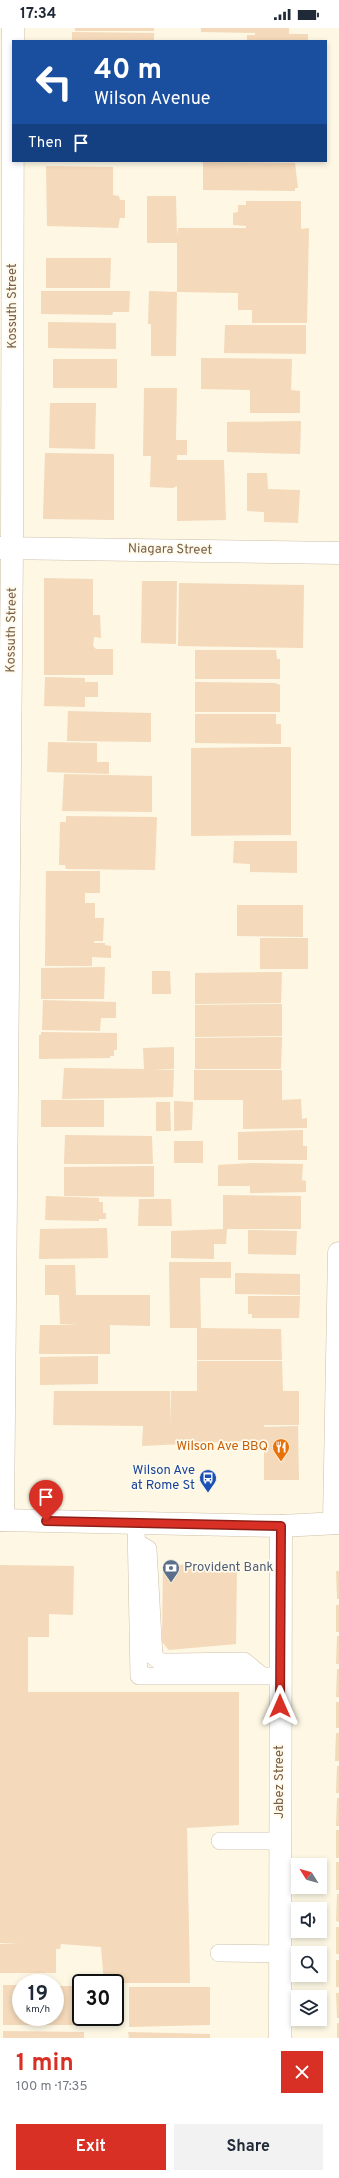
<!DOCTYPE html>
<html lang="en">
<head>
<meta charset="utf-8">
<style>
	:root { --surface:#fff; --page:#f2f2f3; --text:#1f2937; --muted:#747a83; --accent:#d93025 }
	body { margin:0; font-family:Overpass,sans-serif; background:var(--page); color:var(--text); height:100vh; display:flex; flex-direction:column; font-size:15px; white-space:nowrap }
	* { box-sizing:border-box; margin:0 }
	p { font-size:13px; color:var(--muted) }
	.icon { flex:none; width:22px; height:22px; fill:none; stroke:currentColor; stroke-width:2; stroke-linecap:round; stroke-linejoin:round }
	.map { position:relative; height:2010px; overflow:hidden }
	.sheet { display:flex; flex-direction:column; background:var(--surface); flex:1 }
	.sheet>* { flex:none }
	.hud { position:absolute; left:12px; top:12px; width:315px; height:122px; border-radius:0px; box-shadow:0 2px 6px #0003; background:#1a4fa0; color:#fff; overflow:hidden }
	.needle { width:26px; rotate:307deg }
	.buttons { position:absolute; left:291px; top:1830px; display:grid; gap:8px }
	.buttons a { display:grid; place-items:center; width:36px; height:36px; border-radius:0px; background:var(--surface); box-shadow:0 2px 6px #0003; font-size:20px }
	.speed { position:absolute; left:12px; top:1946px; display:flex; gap:8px; font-size:20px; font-weight:700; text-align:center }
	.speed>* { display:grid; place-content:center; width:52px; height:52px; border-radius:50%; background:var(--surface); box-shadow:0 2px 6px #0003; line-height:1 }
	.speed small { font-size:10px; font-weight:400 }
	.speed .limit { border:2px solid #111; border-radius:6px; background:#fff; color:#111 }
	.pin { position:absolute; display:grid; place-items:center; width:34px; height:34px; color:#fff; margin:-41px -17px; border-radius:50% 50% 50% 0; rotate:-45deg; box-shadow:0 0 4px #0007 }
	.pin .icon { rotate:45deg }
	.me { position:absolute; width:44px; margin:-22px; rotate:0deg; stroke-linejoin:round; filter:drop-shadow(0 0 3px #0008) }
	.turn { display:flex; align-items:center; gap:14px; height:84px; padding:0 16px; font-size:18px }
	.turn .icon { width:52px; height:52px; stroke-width:2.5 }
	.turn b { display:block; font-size:28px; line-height:34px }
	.then { display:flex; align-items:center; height:38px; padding:0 16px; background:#0003; gap:8px; font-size:15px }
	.round { display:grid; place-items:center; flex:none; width:42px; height:42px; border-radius:0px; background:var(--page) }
	.overview { display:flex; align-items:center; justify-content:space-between; height:68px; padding:0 16px }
	h1 { font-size:24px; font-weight:700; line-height:30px; color:var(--accent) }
	.cta { display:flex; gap:8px; margin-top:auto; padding:8px 16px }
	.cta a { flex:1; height:46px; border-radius:0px; background:var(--accent); color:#fff; font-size:16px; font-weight:700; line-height:46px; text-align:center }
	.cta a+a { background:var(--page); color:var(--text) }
	.status { display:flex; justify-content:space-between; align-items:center; height:28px; padding:0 20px; background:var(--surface); direction:ltr }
	.status svg { height:11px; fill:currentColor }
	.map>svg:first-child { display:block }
	.building { fill:#f4d9ba }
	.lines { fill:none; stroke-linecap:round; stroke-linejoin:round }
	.lane-casing { stroke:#cfbfaa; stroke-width:18 }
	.street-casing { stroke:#cfbfaa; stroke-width:23 }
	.secondary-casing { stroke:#d2c0a7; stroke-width:23 }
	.lane { stroke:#fff; stroke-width:17 }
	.street { stroke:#fff; stroke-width:22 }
	.secondary { stroke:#fff; stroke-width:22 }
	.route-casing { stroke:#8d1f18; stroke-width:10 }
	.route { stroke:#d93025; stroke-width:7 }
	.labels { text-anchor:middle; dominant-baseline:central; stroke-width:3.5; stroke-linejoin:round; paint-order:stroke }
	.street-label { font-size:13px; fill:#775f48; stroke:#fffaeb }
	.food-label { font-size:13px; fill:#c56008; stroke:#fffaeb; text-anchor:end }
	.transit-label { font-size:13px; fill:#164399; stroke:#fffaeb; text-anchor:end }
	.service-label { font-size:13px; fill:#4e5e75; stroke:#fffaeb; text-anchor:start }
</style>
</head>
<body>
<div class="status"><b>17:34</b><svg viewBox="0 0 49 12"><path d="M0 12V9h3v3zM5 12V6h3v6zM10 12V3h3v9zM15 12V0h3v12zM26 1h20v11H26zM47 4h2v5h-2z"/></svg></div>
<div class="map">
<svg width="339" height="2010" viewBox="0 0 339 2010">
	<rect width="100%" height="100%" fill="#fdf7e4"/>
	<g class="building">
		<rect x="75" y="0" width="79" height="3"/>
		<polygon points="201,0 289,0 289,6 308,6 308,13 247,13 247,7 255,7 255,5 201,4"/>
		<polygon points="72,4 154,5 154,13 72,13"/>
		<polygon points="203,134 295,135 298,160 295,160 295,163 203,162"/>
		<polygon points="46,138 113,139 113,167 119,168 120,172 125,172 125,190 120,190 118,200 47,198"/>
		<polygon points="147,168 176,168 177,207 178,200 246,200 246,198 233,197 233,185 238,184 238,177 246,177 246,173 301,173 301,201 309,200 307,295 252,295 252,282 238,282 238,265 177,264 177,215 147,215"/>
		<polygon points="46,230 111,230 110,260 46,260"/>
		<polygon points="41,263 130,263 129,284 113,284 112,287 41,286"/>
		<polygon points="149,263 177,264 176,328 151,328 151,296 148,296"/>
		<polygon points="48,294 116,295 116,321 48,320"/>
		<polygon points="225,297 306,297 306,326 224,325"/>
		<polygon points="201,330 292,331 291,362 300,363 300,385 250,385 250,362 201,361"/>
		<rect x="53" y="331" width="64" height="29"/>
		<polygon points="144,360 177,360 176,412 187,412 187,427 177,427 177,432 224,432 226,492 177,493 177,458 173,460 150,459 151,428 143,428"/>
		<polygon points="50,375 96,375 95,421 49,420"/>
		<polygon points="301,393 300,426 227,424 227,394"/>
		<polygon points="45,425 114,426 114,492 43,491"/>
		<polygon points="247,445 267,445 268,461 300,462 298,495 264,494 264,484 247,483"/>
		<polygon points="44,550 93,551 93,587 100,587 101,610 94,609 93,618 96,621 113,621 113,647 44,647"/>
		<polygon points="142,553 177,553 176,616 141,615"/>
		<polygon points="179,555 304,557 303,620 178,618"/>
		<polygon points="195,622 276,622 277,631 280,631 280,651 195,651"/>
		<polygon points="45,649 85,650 85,654 98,654 98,669 85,669 85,679 44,678"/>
		<polygon points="195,654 275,655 280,657 280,684 195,684"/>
		<polygon points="68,683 151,685 151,714 67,713"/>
		<polygon points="195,686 276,686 276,696 281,696 281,716 195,715"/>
		<polygon points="48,714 97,715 97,734 109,734 109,746 47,744"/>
		<polygon points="291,719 291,807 191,808 191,720"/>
		<polygon points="64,746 152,748 152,784 62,783"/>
		<polygon points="66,788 157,789 155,842 66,841 65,837 59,837 60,794 66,794"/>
		<polygon points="234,813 297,813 297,845 250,844 250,836 233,835"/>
		<polygon points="46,843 100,843 100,865 85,865 85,875 95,875 95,890 104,890 103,913 94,913 94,915 105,915 105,917 111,918 111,930 92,929 92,938 45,938"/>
		<polygon points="237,877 303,877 303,909 237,908"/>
		<rect x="260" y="910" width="48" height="31"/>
		<polygon points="105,939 104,971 41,971 41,940"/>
		<polygon points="152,943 170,943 171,966 152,966"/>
		<polygon points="282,944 281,975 195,976 195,945"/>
		<polygon points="43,972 116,974 116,990 101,990 100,1003 42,1002"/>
		<polygon points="282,976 282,1008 195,1009 195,977"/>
		<polygon points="41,1004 117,1005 117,1022 114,1022 114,1028 110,1028 110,1030 39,1031 39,1007 41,1007"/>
		<polygon points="282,1009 281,1041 195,1041 195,1010"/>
		<polygon points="174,1019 174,1041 152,1041 174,1042 173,1069 62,1071 64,1040 144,1041 143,1020"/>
		<polygon points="194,1042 282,1042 282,1072 301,1071 302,1091 307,1090 307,1100 243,1101 243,1072 194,1072"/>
		<rect x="41" y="1072" width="63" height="27"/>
		<polygon points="174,1073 193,1074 192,1102 174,1103"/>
		<polygon points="156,1074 170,1074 171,1103 156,1103"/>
		<polygon points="303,1102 303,1118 307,1118 307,1132 238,1132 238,1104"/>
		<polygon points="65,1107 152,1108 153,1136 64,1136"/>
		<rect x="174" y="1113" width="29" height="22"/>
		<polygon points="251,1135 303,1136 302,1152 306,1153 306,1164 250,1165 250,1158 218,1158 218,1137"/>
		<polygon points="154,1138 154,1169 64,1168 64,1139"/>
		<polygon points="223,1167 301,1168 301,1201 227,1201 226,1216 214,1216 214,1231 171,1230 171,1203 223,1201"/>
		<polygon points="46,1168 99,1170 99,1174 103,1174 103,1185 106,1185 106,1191 99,1191 99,1193 45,1192"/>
		<polygon points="139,1171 171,1171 172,1198 138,1198"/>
		<polygon points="107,1200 108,1230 39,1231 40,1201"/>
		<polygon points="248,1202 297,1203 296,1227 248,1226"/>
		<polygon points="169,1234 231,1234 231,1250 200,1250 201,1300 170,1300"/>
		<polygon points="45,1237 75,1237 76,1267 150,1267 150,1298 110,1297 110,1326 39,1326 40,1297 77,1297 60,1296 59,1267 45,1267"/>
		<polygon points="235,1245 300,1246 300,1267 235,1266"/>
		<polygon points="248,1268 300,1268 299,1290 252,1290 252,1286 248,1286"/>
		<polygon points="197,1300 281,1301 282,1332 197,1332"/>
		<polygon points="98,1328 98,1356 40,1357 40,1329"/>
		<polygon points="197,1333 282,1333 283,1363 299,1363 299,1397 264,1397 264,1399 298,1398 299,1452 264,1452 264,1416 247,1417 247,1413 142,1418 143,1398 53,1397 54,1363 170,1363 171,1398 171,1363 197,1363"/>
		<polygon points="237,1536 236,1616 169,1622 162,1614 163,1537"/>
		<polygon points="0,1537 74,1538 73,1587 49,1586 49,1609 28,1609 28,1664 239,1664 239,1797 187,1800 190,1955 104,1955 101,1919 61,1916 60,1921 56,1921 56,1945 0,1945 0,1916 20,1915 0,1915"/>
		<polygon points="336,1543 339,1543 339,1571 337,1571"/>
		<rect x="336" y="1577" width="3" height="27"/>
		<polygon points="337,1608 339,1608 339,1636 336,1636"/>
		<polygon points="337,1641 339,1641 339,1669 336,1669"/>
		<rect x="336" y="1674" width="3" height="26"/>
		<polygon points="336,1705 339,1705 339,1733 335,1733"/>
		<polygon points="337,1738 339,1738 339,1765 336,1765"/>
		<polygon points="337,1770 339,1770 339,1798 336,1798"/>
		<rect x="336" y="1802" width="3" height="28"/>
		<rect x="336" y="1834" width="3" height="28"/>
		<polygon points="337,1866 339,1866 339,1894 336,1893"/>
		<rect x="336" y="1899" width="3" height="27"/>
		<rect x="336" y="1932" width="3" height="27"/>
		<polygon points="3,1957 21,1957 21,1989 55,1989 55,1958 81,1958 81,1989 84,1989 84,1997 3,1997"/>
		<polygon points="129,1959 210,1959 210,1997 129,1999"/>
		<polygon points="336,1965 339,1965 339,1990 337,1990"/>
		<rect x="337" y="1995" width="2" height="15"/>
		<polygon points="3,2003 84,2004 84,2010 3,2010"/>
		<polygon points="128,2004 210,2006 210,2010 129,2010"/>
	</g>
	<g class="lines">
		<g class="lane-casing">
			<g id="lane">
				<polyline points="136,1495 139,1648 280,1648"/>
				<polyline points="137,1515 148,1521 154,1629 161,1634 174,1634 244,1633 261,1647"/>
				<polyline points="220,1813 280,1813"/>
				<polyline points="219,1925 280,1926"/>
			</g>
		</g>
		<g class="street-casing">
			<g id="street">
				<polyline points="0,520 339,525"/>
				<polyline points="3,1492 12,520 13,0"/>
				<polyline points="334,1495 339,1225"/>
				<polyline points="280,2010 281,1498"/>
			</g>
		</g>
		<g class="secondary-casing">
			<polyline id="secondary" points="0,1492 281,1498 339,1495"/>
		</g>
		<use href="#lane" class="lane"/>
		<use href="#street" class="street"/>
		<use href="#secondary" class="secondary"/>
	</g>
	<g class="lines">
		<g class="route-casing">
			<polyline id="route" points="46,1493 281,1498 280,1678"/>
		</g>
		<use href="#route" class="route"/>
	</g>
	<defs>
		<g id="restaurant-pin" transform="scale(0.9)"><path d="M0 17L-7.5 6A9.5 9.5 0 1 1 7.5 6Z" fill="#e8710a" stroke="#fffaeb"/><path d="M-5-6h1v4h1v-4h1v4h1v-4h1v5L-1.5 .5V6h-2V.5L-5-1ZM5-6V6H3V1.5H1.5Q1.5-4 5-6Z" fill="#fff"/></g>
		<g id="bus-pin" transform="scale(0.9)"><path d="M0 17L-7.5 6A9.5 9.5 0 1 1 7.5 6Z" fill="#1a4fb4" stroke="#fffaeb"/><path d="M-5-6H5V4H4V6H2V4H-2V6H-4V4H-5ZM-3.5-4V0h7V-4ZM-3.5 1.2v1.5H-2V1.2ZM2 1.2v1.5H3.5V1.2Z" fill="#fff"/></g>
		<g id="bank-pin" transform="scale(0.9)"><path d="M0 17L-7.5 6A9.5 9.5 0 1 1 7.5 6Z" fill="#5c6f8a" stroke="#fffaeb"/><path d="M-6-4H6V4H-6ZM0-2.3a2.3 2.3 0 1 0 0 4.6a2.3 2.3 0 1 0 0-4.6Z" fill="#fff"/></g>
	</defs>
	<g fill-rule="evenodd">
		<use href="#restaurant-pin" x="281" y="1419"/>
		<use href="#bus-pin" x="208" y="1450"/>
		<use href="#bank-pin" x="171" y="1540"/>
	</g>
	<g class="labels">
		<g class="street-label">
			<text transform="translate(13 278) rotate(-90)">Kossuth Street</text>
			<text transform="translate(170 522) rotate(1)">Niagara Street</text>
			<text transform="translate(12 602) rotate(-89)">Kossuth Street</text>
			<text transform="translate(280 1754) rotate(-90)">Jabez Street</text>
		</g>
		<g class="food-label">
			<text x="268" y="1419">Wilson Ave BBQ</text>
		</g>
		<g class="transit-label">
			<text x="195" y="1443">Wilson Ave<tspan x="195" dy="15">at Rome St</tspan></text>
		</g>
		<g class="service-label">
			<text x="184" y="1540">Provident Bank</text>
		</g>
	</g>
</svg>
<div class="buttons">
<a><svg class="needle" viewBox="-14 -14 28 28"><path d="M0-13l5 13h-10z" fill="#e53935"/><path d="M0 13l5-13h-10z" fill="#747a83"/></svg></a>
<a><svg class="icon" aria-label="sound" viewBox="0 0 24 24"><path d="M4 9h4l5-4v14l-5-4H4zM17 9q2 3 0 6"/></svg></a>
<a><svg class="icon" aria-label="search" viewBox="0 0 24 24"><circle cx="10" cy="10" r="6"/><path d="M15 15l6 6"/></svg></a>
<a><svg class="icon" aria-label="layers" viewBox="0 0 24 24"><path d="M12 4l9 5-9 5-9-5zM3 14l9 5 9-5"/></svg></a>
</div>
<div class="speed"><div>19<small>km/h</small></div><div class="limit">30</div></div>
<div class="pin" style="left:46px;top:1493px;background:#d93025"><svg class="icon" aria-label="arrive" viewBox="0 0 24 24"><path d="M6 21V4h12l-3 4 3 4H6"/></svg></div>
<svg class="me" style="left:280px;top:1678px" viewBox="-20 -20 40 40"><path d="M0-17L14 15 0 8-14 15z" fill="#d93025" stroke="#fff" stroke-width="4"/></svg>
<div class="hud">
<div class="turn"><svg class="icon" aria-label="left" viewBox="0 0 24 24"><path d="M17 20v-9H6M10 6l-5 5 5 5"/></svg><div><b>40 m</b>Wilson Avenue</div></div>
<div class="then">Then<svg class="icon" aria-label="arrive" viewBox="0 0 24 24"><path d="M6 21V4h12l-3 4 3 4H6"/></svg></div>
</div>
</div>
<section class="sheet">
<div class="overview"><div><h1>1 min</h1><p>100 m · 17:35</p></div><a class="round" style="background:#d93025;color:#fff"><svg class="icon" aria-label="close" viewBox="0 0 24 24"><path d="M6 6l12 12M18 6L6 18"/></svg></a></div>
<div class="cta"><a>Exit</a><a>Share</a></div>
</section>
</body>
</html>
